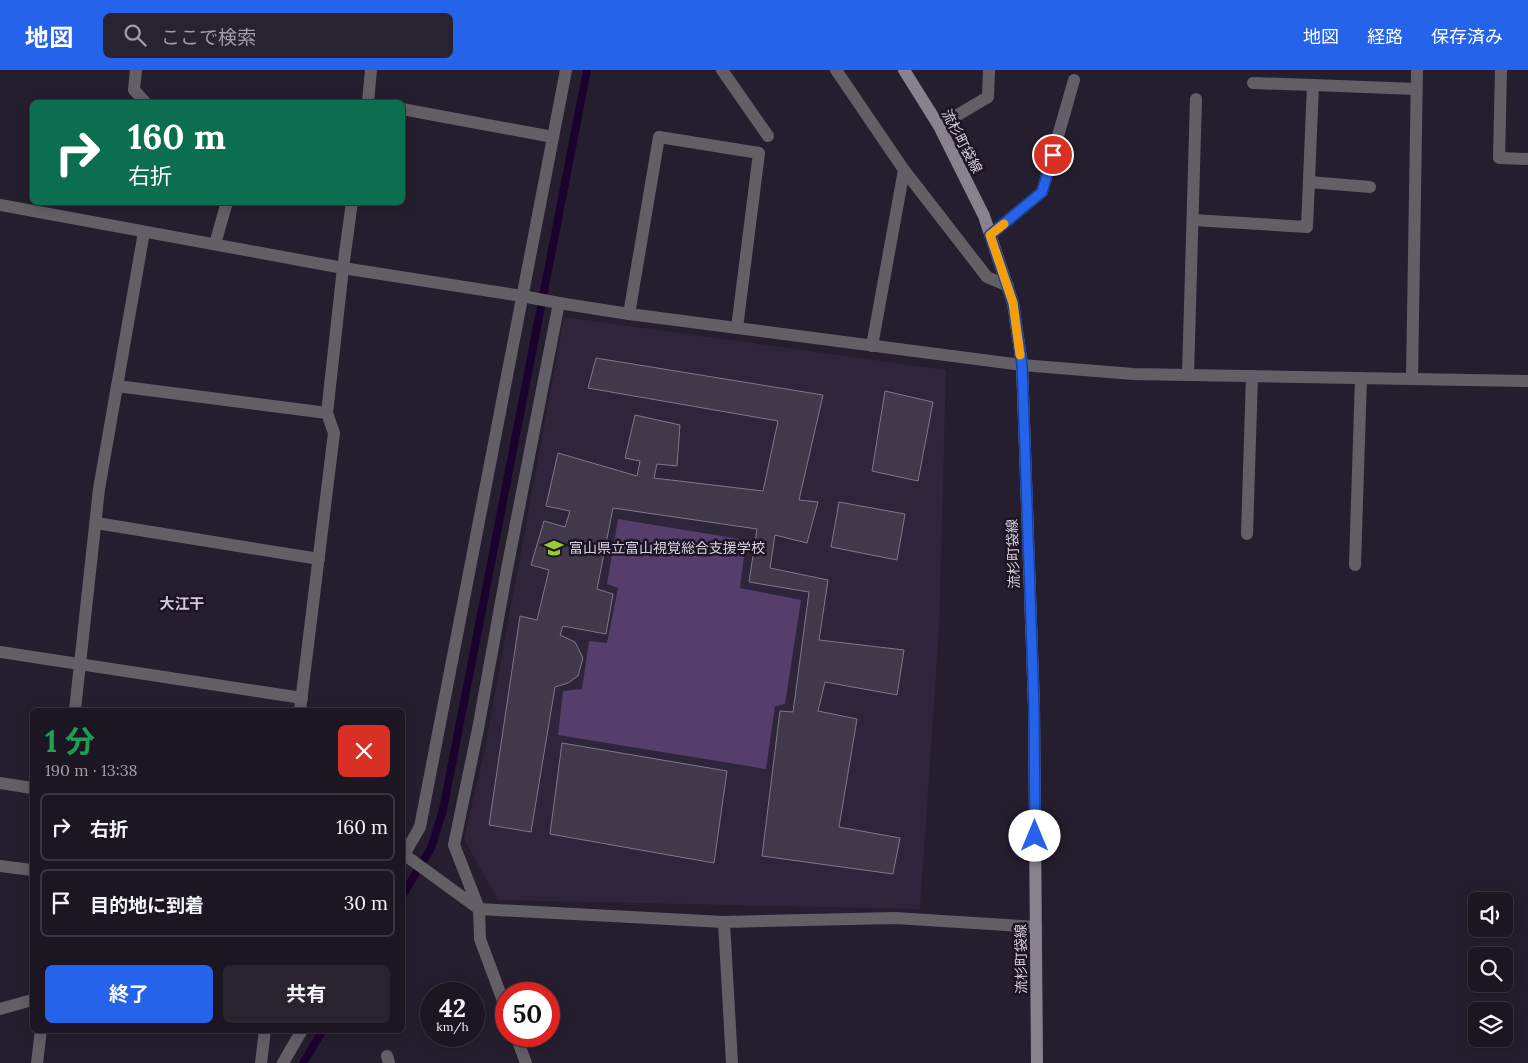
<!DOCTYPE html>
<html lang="ja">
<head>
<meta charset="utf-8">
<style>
	:root { --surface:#1c1622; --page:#29232f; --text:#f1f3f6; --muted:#a09fa5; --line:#3a3540; --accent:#2563eb }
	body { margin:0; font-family:Lora,"Noto Sans JP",serif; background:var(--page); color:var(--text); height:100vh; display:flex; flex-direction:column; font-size:19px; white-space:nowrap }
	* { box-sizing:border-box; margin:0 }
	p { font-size:16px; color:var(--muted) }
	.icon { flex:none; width:28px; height:28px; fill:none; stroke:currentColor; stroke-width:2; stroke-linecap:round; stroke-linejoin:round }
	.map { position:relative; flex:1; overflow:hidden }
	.drawer { position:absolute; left:30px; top:638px; width:375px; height:325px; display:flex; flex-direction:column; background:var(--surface); border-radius:8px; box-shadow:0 2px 12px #0003,0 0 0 1px var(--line) }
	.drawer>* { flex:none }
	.hud { position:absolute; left:30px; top:30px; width:375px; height:105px; border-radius:8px; box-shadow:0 2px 12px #0003,0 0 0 1px var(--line); background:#0b6e4f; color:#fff; overflow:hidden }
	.controls { position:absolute; left:1468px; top:822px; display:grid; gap:10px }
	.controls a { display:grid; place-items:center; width:45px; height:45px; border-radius:8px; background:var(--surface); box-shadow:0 2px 12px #0003,0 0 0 1px var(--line); font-size:25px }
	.speed { position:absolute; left:420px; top:912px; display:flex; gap:10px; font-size:25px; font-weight:700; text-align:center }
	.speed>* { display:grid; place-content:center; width:65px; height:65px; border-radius:50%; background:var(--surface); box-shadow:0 2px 12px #0003,0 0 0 1px var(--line); line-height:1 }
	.speed small { font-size:12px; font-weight:400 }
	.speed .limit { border:8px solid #d22; background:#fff; color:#111 }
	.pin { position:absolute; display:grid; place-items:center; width:42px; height:42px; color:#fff; margin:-21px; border:2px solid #fff; border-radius:50%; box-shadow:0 1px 5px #0007 }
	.me { position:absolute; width:55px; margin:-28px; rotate:0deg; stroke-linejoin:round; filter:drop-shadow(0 0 4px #0008) }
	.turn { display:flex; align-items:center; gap:18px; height:105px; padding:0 15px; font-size:22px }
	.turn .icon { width:65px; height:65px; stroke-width:2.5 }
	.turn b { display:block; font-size:35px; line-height:42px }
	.round { display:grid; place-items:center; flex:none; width:52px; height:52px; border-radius:8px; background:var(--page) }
	.overview { display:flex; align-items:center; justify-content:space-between; height:85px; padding:0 15px }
	h1 { font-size:30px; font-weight:700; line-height:38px; color:#1e9e55 }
	.button { display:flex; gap:10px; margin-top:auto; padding:10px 15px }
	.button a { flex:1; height:58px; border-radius:8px; background:var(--accent); color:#fff; font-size:20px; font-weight:700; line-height:58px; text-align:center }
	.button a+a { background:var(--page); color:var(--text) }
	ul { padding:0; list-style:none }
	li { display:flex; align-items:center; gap:15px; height:68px; margin:0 10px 8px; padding:0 5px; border:2px solid var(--line); border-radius:8px }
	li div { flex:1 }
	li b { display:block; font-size:19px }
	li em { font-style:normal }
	header { display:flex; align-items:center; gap:30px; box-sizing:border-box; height:70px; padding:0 25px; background:var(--accent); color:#fff }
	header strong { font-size:24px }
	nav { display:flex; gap:28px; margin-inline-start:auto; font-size:18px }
	.search { width:350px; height:45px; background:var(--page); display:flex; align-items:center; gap:12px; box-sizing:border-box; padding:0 18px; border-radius:8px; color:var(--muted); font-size:19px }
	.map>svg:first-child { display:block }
	.built { fill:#2f253a }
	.green { fill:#553e6b }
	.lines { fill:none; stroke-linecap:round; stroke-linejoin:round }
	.stream { stroke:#1b012e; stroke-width:8 }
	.building { fill:#41394a; stroke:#80778a }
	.minor { stroke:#635f67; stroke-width:12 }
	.secondary { stroke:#88828f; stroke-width:12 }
	.route-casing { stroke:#184099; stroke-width:12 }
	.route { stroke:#2563eb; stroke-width:9 }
	.slow { stroke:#f59e0b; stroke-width:9 }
	.labels { text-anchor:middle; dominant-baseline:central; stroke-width:5; stroke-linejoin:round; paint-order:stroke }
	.street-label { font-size:14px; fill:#d8d3de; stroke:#1c1424 }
	.poi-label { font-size:14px; fill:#d8d3de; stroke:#1c1424; text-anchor:start }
	.neighbourhood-label { font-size:15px; font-weight:bold; fill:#d2c8de; stroke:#1c1424 }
</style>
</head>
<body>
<header>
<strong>地図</strong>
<div class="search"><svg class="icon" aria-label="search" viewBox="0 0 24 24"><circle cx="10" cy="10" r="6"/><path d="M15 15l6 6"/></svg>ここで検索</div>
<nav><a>地図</a><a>経路</a><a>保存済み</a></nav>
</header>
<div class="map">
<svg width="1528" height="993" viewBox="0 0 1528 993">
	<rect width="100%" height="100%" fill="#251e2e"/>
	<polygon class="built" points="564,247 946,300 939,559 920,839 498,830 464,769 485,678"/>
	<polygon class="green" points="618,449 746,470 740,518 801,530 785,634 775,636 766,699 558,665 563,621 582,619 589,571 607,573 618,518 607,514"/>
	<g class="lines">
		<g class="stream">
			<polyline points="402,826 431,778 443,740 587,0"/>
			<polyline points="303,993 323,960"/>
		</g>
	</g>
	<g class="building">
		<polygon points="596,288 823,325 799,430 818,432 807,473 775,465 770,498 828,510 819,570 904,580 897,625 825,612 818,641 857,649 839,757 900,768 893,804 762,786 780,641 793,642 809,522 749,512 757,459 613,438 597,519 613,524 606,564 563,556 560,565 575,572 583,588 578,606 568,613 555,617 531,762 489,755 520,546 537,550 549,500 531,495 544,451 565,457 570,441 546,436 558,383 637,406 640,391 625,388 635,345 680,355 677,396 657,394 654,408 763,421 778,351 588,318"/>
		<polygon points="885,321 933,332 918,411 872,401"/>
		<polygon points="839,432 905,444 897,490 831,477"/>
		<polygon points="562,673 727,701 714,793 550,764"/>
	</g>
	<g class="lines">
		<g class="minor">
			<polyline points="136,0 134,20 145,32"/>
			<polyline points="722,0 768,66"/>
			<polyline points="836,0 904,100 872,276"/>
			<polyline points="1501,0 1499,88 1528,89"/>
			<polyline points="1253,13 1313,15"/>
			<polyline points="368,32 371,0"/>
			<polyline points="402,39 553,67"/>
			<polyline points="939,56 988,27 989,0"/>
			<polyline points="904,100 987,207 1008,216"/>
			<polyline points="1309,112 1370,117"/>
			<polyline points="0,135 343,198 522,226 559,233 629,244 1022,295 1133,304 1528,311"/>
			<polyline points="1193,150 1307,157 1313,15 1416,19"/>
			<polyline points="990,165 1042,122 1074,10"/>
			<polyline points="215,174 227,132"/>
			<polyline points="629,244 659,67 759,83 737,258"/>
			<polyline points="1188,305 1196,29"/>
			<polyline points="1412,309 1417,0"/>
			<polyline points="117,316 327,343"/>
			<polyline points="96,453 319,489"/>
			<polyline points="1247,464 1252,306"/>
			<polyline points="1355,495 1361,308"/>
			<polyline points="0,582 302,628"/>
			<polyline points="75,640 99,419 144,162"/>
			<polyline points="300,640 334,363 327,343 343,198 352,132"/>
			<polyline points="0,713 32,718"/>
			<polyline points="402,783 479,839 724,852"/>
			<polyline points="402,788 420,757 566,0"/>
			<polyline points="0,796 32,800"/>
			<polyline points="0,939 32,930"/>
			<polyline points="506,939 480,869 479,839 454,775 478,659 507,499 559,233"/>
			<polyline points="516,966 526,993"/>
			<polyline points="387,986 389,993"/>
			<polyline points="37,993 41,960"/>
			<polyline points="261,993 265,960"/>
			<polyline points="283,993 302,960"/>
			<polyline points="732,993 724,852 895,848 1036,857"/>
		</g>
		<polyline class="secondary" points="904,0 939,56 984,146 1013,233 1022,295 1034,636 1037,993"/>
	</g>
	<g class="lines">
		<g class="route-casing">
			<polyline id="route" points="1035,766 1034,636 1022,295 1013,233 990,165 1042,122 1053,85"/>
		</g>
		<use href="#route" class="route"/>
		<polyline class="slow" points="1004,154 990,165 1013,233 1020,285"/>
	</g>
	<defs>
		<g id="school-bare" transform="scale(1.5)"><path d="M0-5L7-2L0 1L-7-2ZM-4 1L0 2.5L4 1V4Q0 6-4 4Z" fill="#99cb35" stroke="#1c1424" stroke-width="2.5" paint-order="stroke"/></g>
	</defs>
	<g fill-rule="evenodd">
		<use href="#school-bare" x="554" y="478"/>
	</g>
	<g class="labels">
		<g class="street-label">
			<text transform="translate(962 71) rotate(62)">流杉町袋線</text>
			<text transform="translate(1013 484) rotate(-92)">流杉町袋線</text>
			<text transform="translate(1021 889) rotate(-91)">流杉町袋線</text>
		</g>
		<g class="poi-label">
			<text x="569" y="478">富山県立富山視覚総合支援学校</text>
		</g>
		<g class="neighbourhood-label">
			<text x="182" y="533">大江干</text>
		</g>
	</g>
</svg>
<div class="controls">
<a><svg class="icon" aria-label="sound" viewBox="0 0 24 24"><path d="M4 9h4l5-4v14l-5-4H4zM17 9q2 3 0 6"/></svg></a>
<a><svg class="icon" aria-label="search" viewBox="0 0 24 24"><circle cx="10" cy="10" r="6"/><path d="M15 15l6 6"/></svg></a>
<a><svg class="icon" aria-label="layers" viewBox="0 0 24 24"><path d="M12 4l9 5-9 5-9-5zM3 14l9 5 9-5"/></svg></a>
</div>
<div class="speed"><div>42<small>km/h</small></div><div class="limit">50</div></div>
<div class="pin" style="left:1053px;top:85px;background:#d93025"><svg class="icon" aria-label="arrive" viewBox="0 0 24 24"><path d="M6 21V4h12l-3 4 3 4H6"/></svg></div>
<svg class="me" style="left:1035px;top:766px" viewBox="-20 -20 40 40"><circle r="19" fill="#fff"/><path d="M0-13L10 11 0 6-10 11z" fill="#2563eb"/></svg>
<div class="hud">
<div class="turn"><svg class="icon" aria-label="right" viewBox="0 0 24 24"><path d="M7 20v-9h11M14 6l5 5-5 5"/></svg><div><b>160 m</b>右折</div></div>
</div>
<section class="drawer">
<div class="overview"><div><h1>1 分</h1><p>190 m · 13:38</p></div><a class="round" style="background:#d93025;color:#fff"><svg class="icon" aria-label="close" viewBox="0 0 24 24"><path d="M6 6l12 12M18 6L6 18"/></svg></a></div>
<ul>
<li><svg class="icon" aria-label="right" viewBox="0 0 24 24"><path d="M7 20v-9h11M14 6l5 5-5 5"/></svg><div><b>右折</b></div><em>160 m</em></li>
<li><svg class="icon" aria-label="arrive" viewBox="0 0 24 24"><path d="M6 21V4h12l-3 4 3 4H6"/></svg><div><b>目的地に到着</b></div><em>30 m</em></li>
</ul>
<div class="button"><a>終了</a><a>共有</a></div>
</section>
</div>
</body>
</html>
